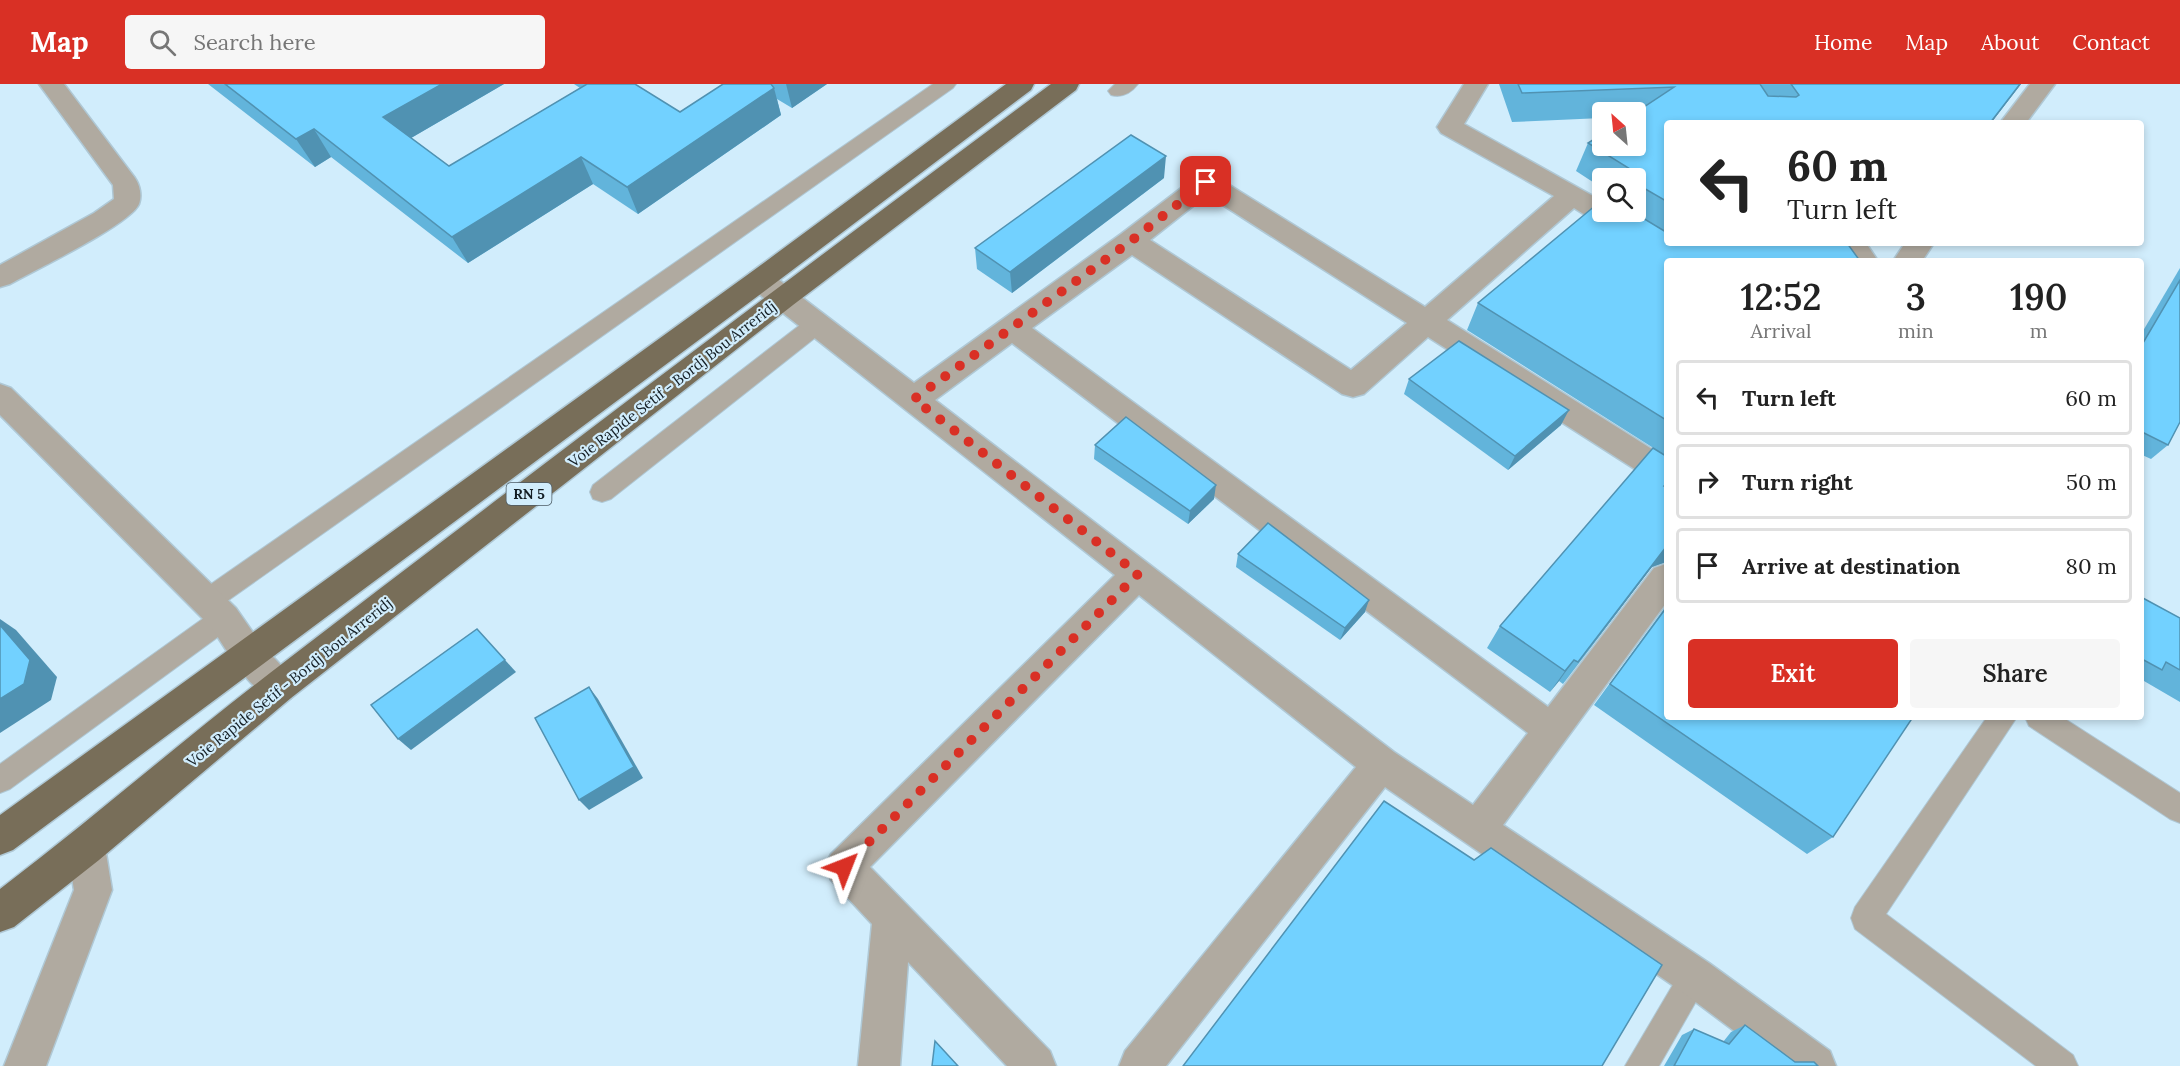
<!DOCTYPE html>
<html lang="en">
<head>
<meta charset="utf-8">
<style>
	:root { --surface:#fff; --page:#f6f6f6; --text:#222; --muted:#767676; --line:#e0e0e0; --accent:#d93025 }
	body { margin:0; font-family:Lora,serif; background:var(--page); color:var(--text); height:100vh; display:flex; flex-direction:column; font-size:22px; white-space:nowrap }
	* { box-sizing:border-box; margin:0 }
	p { font-size:20px; color:var(--muted) }
	.icon { flex:none; width:33px; height:33px; fill:none; stroke:currentColor; stroke-width:2; stroke-linecap:round; stroke-linejoin:round }
	.map { position:relative; flex:1; overflow:hidden }
	.drawer { position:absolute; left:1664px; top:174px; width:480px; height:462px; display:flex; flex-direction:column; background:var(--surface); border-radius:6px; box-shadow:0 3px 9px #0003 }
	.drawer>* { flex:none }
	.top-card { position:absolute; left:1664px; top:36px; width:480px; height:126px; border-radius:6px; box-shadow:0 3px 9px #0003; background:#fff; color:var(--text); overflow:hidden }
	.needle { width:39px; rotate:333deg }
	.tools { position:absolute; left:1592px; top:18px; display:grid; gap:12px }
	.tools a { display:grid; place-items:center; width:54px; height:54px; border-radius:6px; background:var(--surface); box-shadow:0 3px 9px #0003; font-size:30px }
	.pin { position:absolute; display:grid; place-items:center; width:51px; height:51px; color:#fff; margin:-26px; border-radius:12px; box-shadow:0 3px 9px #0006 }
	.me { position:absolute; width:66px; margin:-33px; rotate:45deg; stroke-linejoin:round; filter:drop-shadow(0 0 4px #0008) }
	.turn { display:flex; align-items:center; gap:21px; height:126px; padding:0 24px; font-size:27px }
	.turn .icon { width:78px; height:78px; stroke-width:2.5 }
	.turn b { display:block; font-size:42px; line-height:51px }
	.eta { display:flex; justify-content:space-evenly; align-items:center; height:102px; text-align:center }
	.eta b { font-size:36px; font-weight:600; line-height:42px }
	.cta { display:flex; gap:12px; margin-top:auto; padding:12px 24px }
	.cta a { flex:1; height:69px; border-radius:6px; background:var(--accent); color:#fff; font-size:24px; font-weight:600; line-height:69px; text-align:center }
	.cta a+a { background:var(--page); color:var(--text) }
	ul { padding:0; list-style:none }
	li { display:flex; align-items:center; gap:18px; height:75px; margin:0 12px 9px; padding:0 12px; border:3px solid var(--line); border-radius:6px }
	li div { flex:1 }
	li b { display:block; font-size:22px }
	li em { font-style:normal }
	header { display:flex; align-items:center; gap:36px; box-sizing:border-box; height:84px; padding:0 30px; background:var(--accent); color:#fff }
	header strong { font-size:28px }
	nav { display:flex; gap:33px; margin-inline-start:auto; font-size:21px }
	.search { width:420px; height:54px; background:var(--page); display:flex; align-items:center; gap:15px; box-sizing:border-box; padding:0 21px; border-radius:6px; color:var(--muted); font-size:22px }
	.map>svg:first-child { display:block }
	.lines { fill:none; stroke-linecap:round; stroke-linejoin:round }
	.service-casing { stroke:#afc8d5; stroke-width:2 }
	.minor-casing { stroke:#afc8d5; stroke-width:3 }
	.trunk-casing { stroke:#afc8d5; stroke-width:3 }
	.service { fill:#b0aaa0; fill-rule:evenodd }
	.minor { fill:#b0aaa0; fill-rule:evenodd }
	.trunk { fill:#786e59; fill-rule:evenodd }
	.wall { fill:#62b4db }
	.shaded-wall { fill:#5092b2 }
	.building { fill:#72d1ff; stroke:#5092b2; stroke-width:1.5 }
	.route { stroke:#d93025; stroke-width:10; stroke-dasharray:0 18 }
	.labels { text-anchor:middle; dominant-baseline:central; stroke-width:4.5; stroke-linejoin:round; paint-order:stroke }
	.shield { fill:#d1edfc; stroke:#4c5b64; stroke-width:1.5 }
	.shield-label { font-size:14px; font-weight:bold; fill:#131d23 }
	.street-label { font-size:15px; fill:#131d23; stroke:#d1edfc }
</style>
</head>
<body>
<header>
<strong>Map</strong>
<div class="search"><svg class="icon" aria-label="search" viewBox="0 0 24 24"><circle cx="10" cy="10" r="6"/><path d="M15 15l6 6"/></svg>Search here</div>
<nav><a>Home</a><a>Map</a><a>About</a><a>Contact</a></nav>
</header>
<div class="map">
<svg width="2180" height="982" viewBox="0 0 2180 982">
	<rect width="100%" height="100%" fill="#d1edfc"/>
	<g class="lines">
		<g class="service-casing">
			<g id="service">
				<polygon points="933,0 956,0 953,4 216,525 207,528 198,525 194,517 198,509"/>
				<path d="M1115 0H1138C1131 9 1122 14 1111 11L1108 7Z"/>
				<polygon points="817,232 825,234 828,240 825,246 611,415 602,418 593,415 590,408 593,401 809,234"/>
				<polygon points="224,523 233,526 237,534 233,542 10,705 0,709 0,680 215,526"/>
				<polygon points="1987,633 2017,633 1886,830 2073,971 2078,982 2036,982 1855,845 1851,834 1855,823"/>
				<polygon points="2025,633 2062,633 2180,709 2180,739 2170,735 2029,642"/>
				<polygon points="1695,878 1706,882 1710,893 1659,982 1625,982 1684,882"/>
			</g>
		</g>
		<g class="minor-casing">
			<g id="minor">
				<path d="M39 0H64L135 94C140 101 142 112 139 120 131 140 33 187 10 200L0 203V181L94 129 114 115 113 101Z"/>
				<path d="M1464 0H1488L1464 40 1602 117V128H1619L1666 156V159C1677 160 1688 168 1693 177H1666V182L1574 124 1447 236 1666 374V401L1655 398 1428 253 1364 310 1353 313 1342 310 1132 171 1032 244 1548 623 1654 484 1666 480V519L1503 741 1709 879 1830 967 1836 982H1781L1681 907 1385 703 1166 982H1119L1125 967 1356 683 1139 511 870 783 1050 967 1056 982H1007L908 878 900 982H858L872 840 831 796 825 783 831 770 1115 491 750 203 746 196 750 189 760 186 770 189 914 299 1121 150 1197 92 1206 89 1215 92 1425 223 1554 112 1441 49 1437 43ZM1207 111 1407 239 1351 286 1150 156ZM1012 259 1528 649 1473 721 1394 668 935 316Z"/>
				<polygon points="2030,0 2055,0 2026,39 2000,39"/>
				<polygon points="1838,159 1866,159 1878,177 1850,177"/>
				<polygon points="1905,159 1934,159 1922,177 1893,177"/>
				<path d="M0 300 11 304 236 524 261 560 291 592 296 603 291 614 279 619C249 607 229 570 212 544L0 331Z"/>
				<polygon points="86,745 99,750 105,763 112,806 46,982 4,982 74,806 67,763 73,750"/>
			</g>
		</g>
		<g class="trunk-casing">
			<g id="trunk">
				<polygon points="1006,0 1034,0 1031,6 770,203 13,766 0,771 0,731 750,189"/>
				<path d="M1051 0H1079L1076 6 793 221 291 614 99 776 14 843 0 848V805C92 735 179 659 270 589 529 390 789 195 1051 0Z"/>
			</g>
		</g>
		<use href="#service" class="service"/>
		<use href="#minor" class="minor"/>
		<use href="#trunk" class="trunk"/>
	</g>
	<g class="wall">
		<polygon points="208,0 504,0 411,54 449,82 580,4 574,0 635,0 680,28 723,0 827,0 792,24 777,15 781,31 638,130 593,100 468,179 331,73 315,83"/>
		<polygon points="1499,0 2021,0 1991,39 1666,39 1666,372 1467,246 1478,219 1602,128 1635,128 1635,94 1602,94 1602,104 1576,87 1588,59 1635,28 1602,28 1602,34 1512,38"/>
		<polygon points="1164,94 1012,209 977,185 975,164"/>
		<polygon points="2180,184 2180,338 2168,361 2151,375 2140,370 2140,252"/>
		<polygon points="1409,295 1561,341 1508,386 1404,310"/>
		<polygon points="1095,361 1214,415 1188,440 1094,375"/>
		<polygon points="1666,372 1666,478 1652,483 1563,600 1559,597 1550,608 1487,564 1500,542"/>
		<polygon points="1238,470 1365,528 1340,556 1236,483"/>
		<polygon points="2140,513 2141,513 2180,534 2180,618 2144,597 2140,600"/>
		<polygon points="1666,522 1666,633 1833,753 1807,770 1594,621"/>
		<polygon points="1745,941 1795,978 1818,982 1664,982 1682,951 1694,945 1723,958 1731,948"/>
	</g>
	<g class="shaded-wall">
		<polygon points="442,0 504,0 399,61 383,33"/>
		<polygon points="786,0 827,0 792,24"/>
		<polygon points="2020,0 2021,0 1991,39 1990,39"/>
		<polygon points="774,4 781,31 638,130 627,103"/>
		<polygon points="314,45 331,73 315,83 296,55"/>
		<polygon points="1166,72 1164,94 1012,209 1010,188"/>
		<polygon points="581,73 593,100 468,179 452,153"/>
		<polygon points="1569,326 1561,341 1508,386 1515,372"/>
		<polygon points="1216,401 1214,415 1188,440 1190,427"/>
		<polygon points="1666,463 1666,478 1652,483 1563,600"/>
		<polygon points="1369,516 1365,528 1340,556 1345,544"/>
		<polygon points="0,535 16,546 57,593 51,616 0,649"/>
		<polygon points="505,576 516,588 411,666 398,655"/>
		<polygon points="1574,576 1559,597 1550,608 1565,587"/>
		<polygon points="589,603 598,615 643,694 589,726 579,716"/>
	</g>
	<g class="building">
		<polygon points="225,0 442,0 383,33 449,82 587,0 635,0 680,28 723,0 771,0 774,4 627,103 581,73 452,153 314,45 296,55"/>
		<polygon points="1518,0 1760,0 1768,12 1796,13 1799,11 1791,0 2020,0 1990,39 1666,39 1666,117 1635,99 1635,94 1627,94 1635,88 1588,59 1602,50 1602,62 1635,62 1635,29 1674,3 1522,9"/>
		<polygon points="1131,51 1166,72 1010,188 975,164"/>
		<polygon points="1602,116 1602,128 1633,128 1666,148 1666,159 1847,159 1860,177 1666,177 1666,336 1478,219"/>
		<polygon points="2180,196 2180,338 2168,361 2140,347 2140,264"/>
		<polygon points="1459,257 1569,326 1515,372 1409,295"/>
		<polygon points="1126,333 1216,401 1190,427 1095,361"/>
		<polygon points="1653,364 1666,372 1666,400 1664,402 1666,403 1666,463 1578,578 1574,576 1565,587 1500,542"/>
		<polygon points="1268,439 1369,516 1345,544 1238,470"/>
		<polygon points="2141,513 2180,534 2180,586 2166,578 2162,586 2140,574 2140,514"/>
		<polygon points="1666,524 1666,633 1913,633 1833,753 1610,600"/>
		<polygon points="0,541 30,576 24,600 0,615"/>
		<polygon points="477,545 505,576 398,655 371,621"/>
		<polygon points="589,603 634,683 579,716 535,634"/>
		<polygon points="1384,717 1474,776 1491,764 1662,881 1602,982 1183,982"/>
		<polygon points="1745,941 1795,978 1814,978 1818,982 1674,982 1694,945 1729,960"/>
		<polygon points="935,957 958,982 932,982"/>
	</g>
	<g class="lines">
		<polyline class="route" points="844,783 1138,490 914,315 1131,157 1206,98"/>
	</g>
	<g class="labels">
		<rect class="shield" x="506.5" y="399" width="45" height="22" rx="4.5"/>
		<g class="shield-label">
			<text x="529" y="410">RN 5</text>
		</g>
		<g class="street-label">
			<text transform="translate(672 300) rotate(-38)">Voie Rapide Setif - Bordj Bou Arreridj</text>
			<text transform="translate(289 598) rotate(-39)">Voie Rapide Setif - Bordj Bou Arreridj</text>
		</g>
	</g>
</svg>
<div class="tools">
<a><svg class="needle" viewBox="-14 -14 28 28"><path d="M0-13l5 13h-10z" fill="#e53935"/><path d="M0 13l5-13h-10z" fill="#767676"/></svg></a>
<a><svg class="icon" aria-label="search" viewBox="0 0 24 24"><circle cx="10" cy="10" r="6"/><path d="M15 15l6 6"/></svg></a>
</div>
<div class="pin" style="left:1206px;top:98px;background:#d93025"><svg class="icon" aria-label="arrive" viewBox="0 0 24 24"><path d="M6 21V4h12l-3 4 3 4H6"/></svg></div>
<svg class="me" style="left:844px;top:783px" viewBox="-20 -20 40 40"><path d="M0-17L14 15 0 8-14 15z" fill="#d93025" stroke="#fff" stroke-width="4"/></svg>
<div class="top-card">
<div class="turn"><svg class="icon" aria-label="left" viewBox="0 0 24 24"><path d="M17 20v-9H6M10 6l-5 5 5 5"/></svg><div><b>60 m</b>Turn left</div></div>
</div>
<section class="drawer">
<div class="eta">
<div><b>12:52</b><p>Arrival</p></div>
<div><b>3</b><p>min</p></div>
<div><b>190</b><p>m</p></div>
</div>
<ul>
<li><svg class="icon" aria-label="left" viewBox="0 0 24 24"><path d="M17 20v-9H6M10 6l-5 5 5 5"/></svg><div><b>Turn left</b></div><em>60 m</em></li>
<li><svg class="icon" aria-label="right" viewBox="0 0 24 24"><path d="M7 20v-9h11M14 6l5 5-5 5"/></svg><div><b>Turn right</b></div><em>50 m</em></li>
<li><svg class="icon" aria-label="arrive" viewBox="0 0 24 24"><path d="M6 21V4h12l-3 4 3 4H6"/></svg><div><b>Arrive at destination</b></div><em>80 m</em></li>
</ul>
<div class="cta"><a>Exit</a><a>Share</a></div>
</section>
</div>
</body>
</html>
